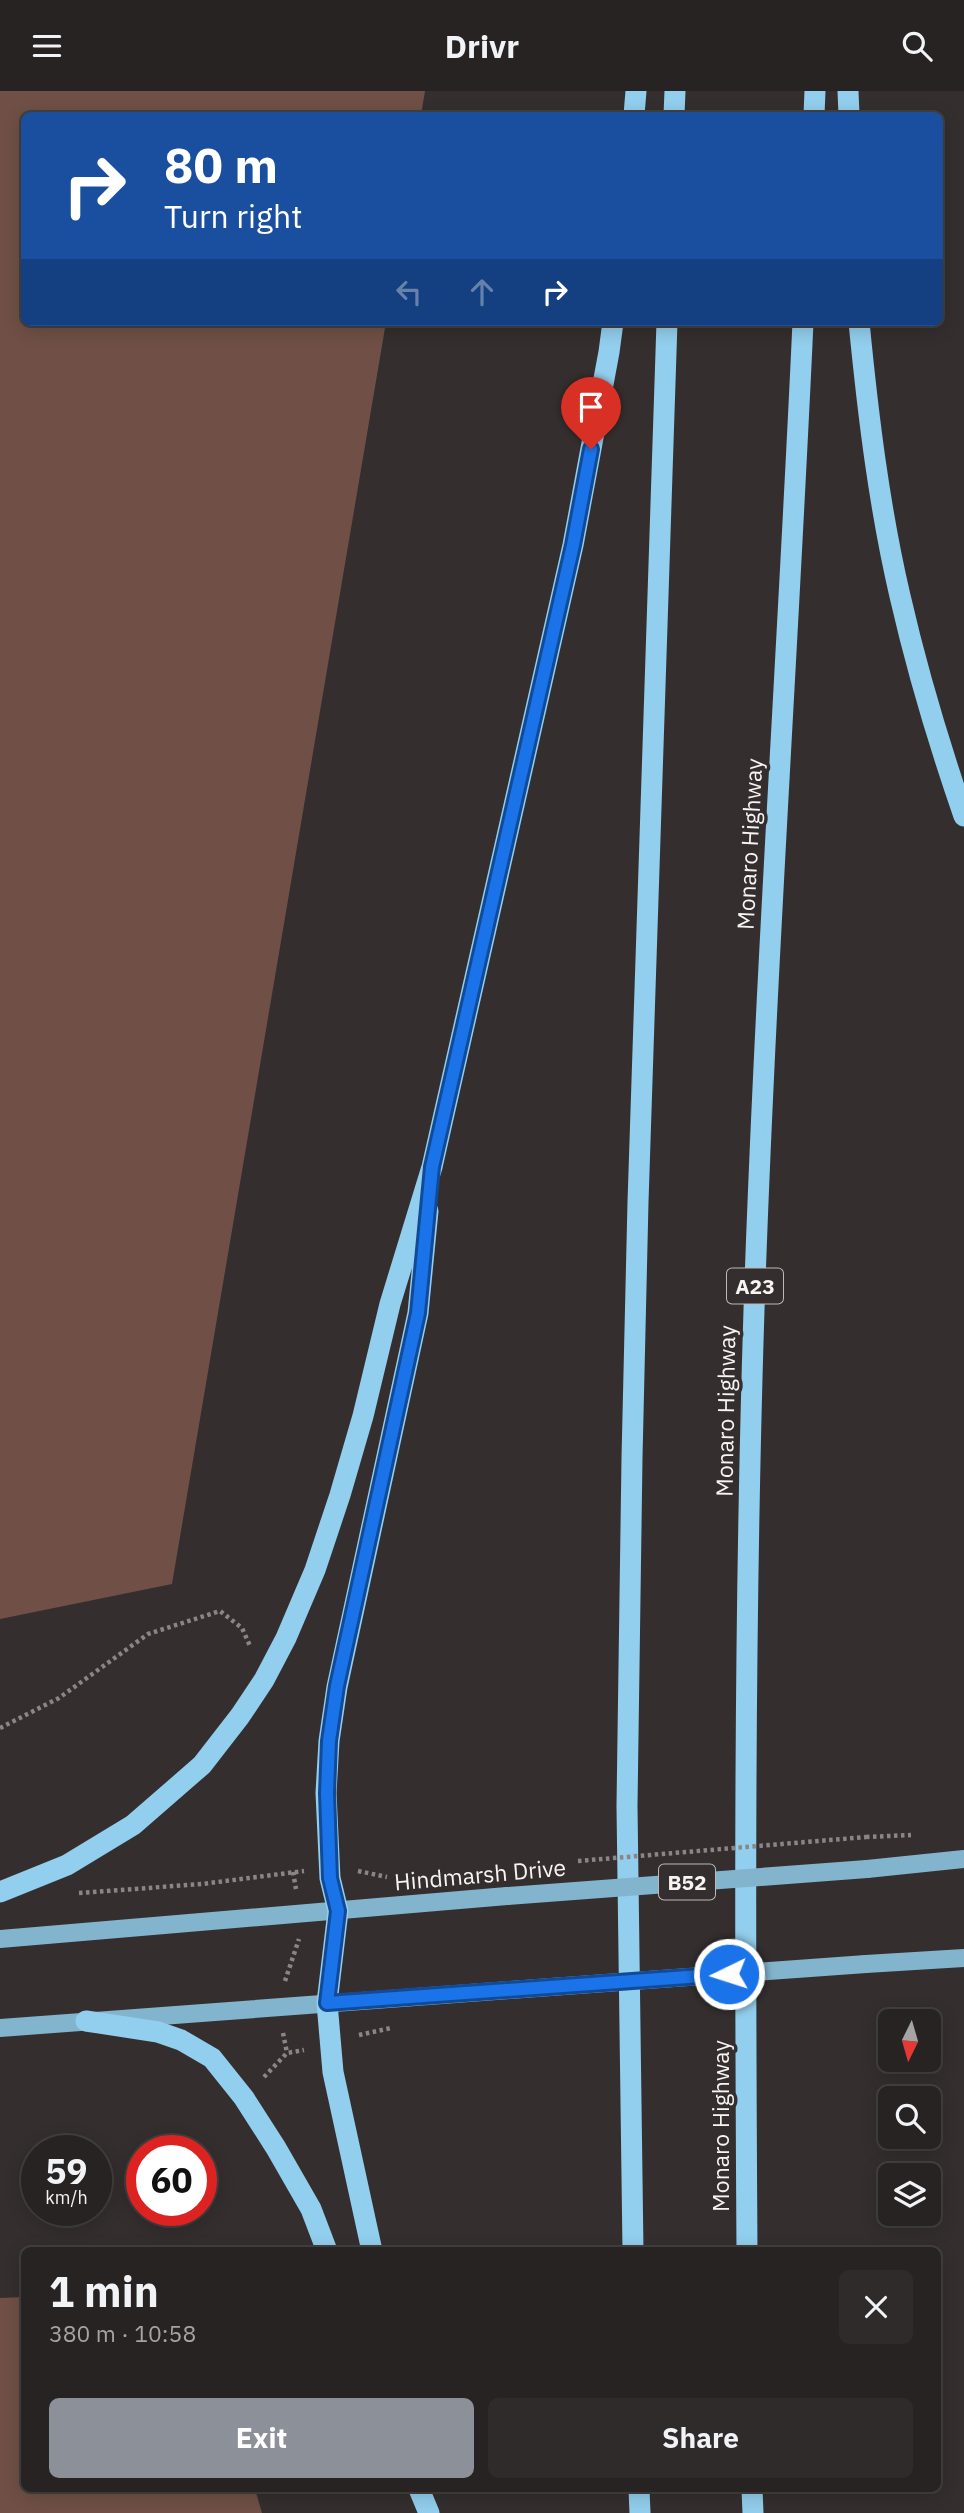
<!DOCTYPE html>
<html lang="en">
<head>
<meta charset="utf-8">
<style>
	:root { --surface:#272322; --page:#2f2b2a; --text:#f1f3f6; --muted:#a4a4a5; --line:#434040; --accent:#8c9099 }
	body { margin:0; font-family:"IBM Plex Sans",sans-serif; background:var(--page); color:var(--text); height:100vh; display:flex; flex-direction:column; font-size:26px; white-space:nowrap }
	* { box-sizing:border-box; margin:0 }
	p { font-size:23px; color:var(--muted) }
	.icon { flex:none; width:38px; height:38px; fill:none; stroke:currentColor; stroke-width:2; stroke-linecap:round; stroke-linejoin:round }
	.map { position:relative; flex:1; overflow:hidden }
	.details { position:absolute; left:21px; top:2156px; width:920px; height:245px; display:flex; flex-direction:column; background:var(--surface); border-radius:10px; box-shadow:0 4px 18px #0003,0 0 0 2px var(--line) }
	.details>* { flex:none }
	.top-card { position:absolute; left:21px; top:21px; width:922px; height:214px; border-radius:10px; box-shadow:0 4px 18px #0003,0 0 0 2px var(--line); background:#1a4fa0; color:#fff; overflow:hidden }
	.needle { width:46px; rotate:185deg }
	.fabs { position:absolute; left:878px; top:1918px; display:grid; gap:14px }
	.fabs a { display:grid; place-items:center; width:63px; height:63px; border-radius:10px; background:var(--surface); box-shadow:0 4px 18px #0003,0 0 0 2px var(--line); font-size:35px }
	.speed { position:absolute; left:21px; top:2044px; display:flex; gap:14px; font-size:35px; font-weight:700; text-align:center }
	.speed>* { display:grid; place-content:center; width:91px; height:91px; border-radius:50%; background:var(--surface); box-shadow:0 4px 18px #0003,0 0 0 2px var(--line); line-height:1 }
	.speed small { font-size:18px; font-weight:400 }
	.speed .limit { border:10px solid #d22; background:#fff; color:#111 }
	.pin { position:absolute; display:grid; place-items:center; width:60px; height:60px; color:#fff; margin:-72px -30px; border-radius:50% 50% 50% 0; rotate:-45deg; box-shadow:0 0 7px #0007 }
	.pin .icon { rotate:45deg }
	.me { position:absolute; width:77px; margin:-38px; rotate:266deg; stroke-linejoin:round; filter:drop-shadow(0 0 5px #0008) }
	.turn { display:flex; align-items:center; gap:24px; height:147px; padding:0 28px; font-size:32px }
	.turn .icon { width:91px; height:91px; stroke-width:2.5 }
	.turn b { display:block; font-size:49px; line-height:60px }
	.lanes { display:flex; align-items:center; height:66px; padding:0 28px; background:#0003; justify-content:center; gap:35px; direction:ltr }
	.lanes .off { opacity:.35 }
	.round { display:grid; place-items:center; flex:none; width:74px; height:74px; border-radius:10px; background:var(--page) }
	.overview { display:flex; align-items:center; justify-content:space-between; height:119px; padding:0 28px }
	h1 { font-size:42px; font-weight:700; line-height:52px }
	.primary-button { display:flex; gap:14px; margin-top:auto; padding:14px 28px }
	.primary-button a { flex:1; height:80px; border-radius:10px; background:var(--accent); color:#fff; font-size:28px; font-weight:700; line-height:80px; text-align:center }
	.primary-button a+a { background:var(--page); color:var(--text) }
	header { display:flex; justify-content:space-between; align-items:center; height:91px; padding:0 28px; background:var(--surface); font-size:32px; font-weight:700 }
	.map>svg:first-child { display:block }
	.green { fill:#705046 }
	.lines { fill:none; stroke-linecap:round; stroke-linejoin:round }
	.path { stroke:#8a8685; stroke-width:4.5; stroke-dasharray:3.5 3.5; stroke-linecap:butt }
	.primary { stroke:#83b4ce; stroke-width:18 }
	.highway { stroke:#92ceed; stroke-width:21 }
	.path-bridge { stroke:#8a8685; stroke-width:4.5; stroke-dasharray:3.5 3.5; stroke-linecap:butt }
	.primary-bridge { stroke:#83b4ce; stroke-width:18 }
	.route-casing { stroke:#114b97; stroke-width:18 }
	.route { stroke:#1a73e8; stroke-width:12 }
	.labels { text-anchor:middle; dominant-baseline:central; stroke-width:7; stroke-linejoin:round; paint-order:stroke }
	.shield { fill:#342f2e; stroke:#bcb9b8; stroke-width:2 }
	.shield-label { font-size:21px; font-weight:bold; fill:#f7f4f3 }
	.street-label { font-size:23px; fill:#f7f4f3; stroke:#342f2e }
</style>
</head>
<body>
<header><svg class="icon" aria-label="menu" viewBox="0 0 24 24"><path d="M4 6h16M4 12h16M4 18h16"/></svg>Drivr<svg class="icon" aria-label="search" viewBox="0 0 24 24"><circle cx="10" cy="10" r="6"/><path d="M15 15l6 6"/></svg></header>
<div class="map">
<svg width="964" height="2422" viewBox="0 0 964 2422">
	<rect width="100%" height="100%" fill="#342f2e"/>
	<g class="green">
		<polygon points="0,0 425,0 421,24 24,24 24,231 386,231 172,1493 0,1528"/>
		<polygon points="24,2206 24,2398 255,2398 262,2422 0,2422 0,2207"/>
	</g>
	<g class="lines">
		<g class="path">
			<polyline points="0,1637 59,1607 148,1543 220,1520 242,1537 250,1555"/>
			<polyline points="866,1746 911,1744"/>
			<polyline points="358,1780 387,1786"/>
			<polyline points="293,1781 296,1798"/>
			<polyline points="79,1802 202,1793 304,1780"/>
			<polyline points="285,1890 299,1848"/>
			<polyline points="283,1942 287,1962"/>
			<polyline points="359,1944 391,1937"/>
			<polyline points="264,1986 287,1962 304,1959"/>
		</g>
		<g class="primary">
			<polyline points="867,1778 964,1768"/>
			<polyline points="0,1848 507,1805"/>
			<polyline points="866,1873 964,1867"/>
			<polyline points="0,1937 510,1899"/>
		</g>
		<g class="highway">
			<polyline points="848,0 849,24"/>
			<polyline points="634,24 636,0"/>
			<polyline points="674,24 675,0"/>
			<polyline points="814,24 815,0"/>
			<path d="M859 231C868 323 879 415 900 505 917 579 939 653 964 725"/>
			<polyline points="0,1801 67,1774 133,1734 202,1674 240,1625 264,1589 286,1547 315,1479 340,1404 363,1325 390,1213 432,1076 573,454 609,261 613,231"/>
			<polyline points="86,1930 158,1941 181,1949 212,1967 244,2007 276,2057 311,2118 327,2160"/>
			<polyline points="372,2160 333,1981 327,1912 338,1820 330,1787 326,1702 329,1650 337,1596 418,1222 428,1120"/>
			<polyline points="633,2160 627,1715 632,1367 638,1111 667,231"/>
			<path d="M747 2160C745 1846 744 1532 754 1219 765 889 788 560 803 231"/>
			<polyline points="419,2398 429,2422"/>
			<polyline points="639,2398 640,2422"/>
			<polyline points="752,2398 753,2422"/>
		</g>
		<polyline class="path-bridge" points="578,1770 866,1746"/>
		<g class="primary-bridge">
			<polyline points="507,1805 867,1778"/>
			<polyline points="510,1899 866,1873"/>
		</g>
	</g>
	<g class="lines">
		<g class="route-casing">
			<polyline id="route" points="591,358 573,454 432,1076 418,1222 337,1595 329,1650 327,1702 330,1787 338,1820 327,1912 729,1883"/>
		</g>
		<use href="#route" class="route"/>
	</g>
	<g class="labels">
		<g class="shield">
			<rect x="727" y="1177.5" width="56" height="35" rx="5"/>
			<rect x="659" y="1773.5" width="56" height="35" rx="5"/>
		</g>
		<g class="shield-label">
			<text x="755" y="1195">A23</text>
			<text x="687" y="1791">B52</text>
		</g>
		<g class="street-label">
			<text transform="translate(749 753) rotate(-87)">Monaro Highway</text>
			<text transform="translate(725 1320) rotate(-89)">Monaro Highway</text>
			<text transform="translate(480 1783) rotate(-5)">Hindmarsh Drive</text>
			<text transform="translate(720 2035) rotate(-90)">Monaro Highway</text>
		</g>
	</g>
</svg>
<div class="fabs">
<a><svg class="needle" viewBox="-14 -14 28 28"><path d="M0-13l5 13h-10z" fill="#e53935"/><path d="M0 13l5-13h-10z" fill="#a4a4a5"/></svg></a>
<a><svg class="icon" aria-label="search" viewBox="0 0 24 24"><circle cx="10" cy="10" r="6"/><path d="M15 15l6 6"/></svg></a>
<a><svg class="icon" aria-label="layers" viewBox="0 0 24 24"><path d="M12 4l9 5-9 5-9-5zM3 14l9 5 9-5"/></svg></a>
</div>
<div class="speed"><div>59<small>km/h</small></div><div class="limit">60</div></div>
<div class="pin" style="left:591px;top:358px;background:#d93025"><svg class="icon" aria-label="arrive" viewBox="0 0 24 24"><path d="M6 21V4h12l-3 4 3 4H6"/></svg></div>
<svg class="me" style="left:729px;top:1883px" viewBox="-20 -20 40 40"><circle r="17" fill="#1a73e8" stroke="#fff" stroke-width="3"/><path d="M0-11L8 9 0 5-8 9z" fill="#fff"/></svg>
<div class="top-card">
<div class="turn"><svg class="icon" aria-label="right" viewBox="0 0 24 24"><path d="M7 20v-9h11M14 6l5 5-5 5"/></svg><div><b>80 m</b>Turn right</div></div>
<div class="lanes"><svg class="icon off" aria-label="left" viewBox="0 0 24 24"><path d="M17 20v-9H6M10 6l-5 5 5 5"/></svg><svg class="icon off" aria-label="ahead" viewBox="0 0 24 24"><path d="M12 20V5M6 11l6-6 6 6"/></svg><svg class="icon" aria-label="right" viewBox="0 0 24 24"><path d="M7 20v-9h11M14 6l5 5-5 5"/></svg></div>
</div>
<section class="details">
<div class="overview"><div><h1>1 min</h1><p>380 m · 10:58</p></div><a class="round"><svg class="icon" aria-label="close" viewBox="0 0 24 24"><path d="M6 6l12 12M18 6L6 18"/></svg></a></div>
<div class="primary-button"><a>Exit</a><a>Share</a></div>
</section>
</div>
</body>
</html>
